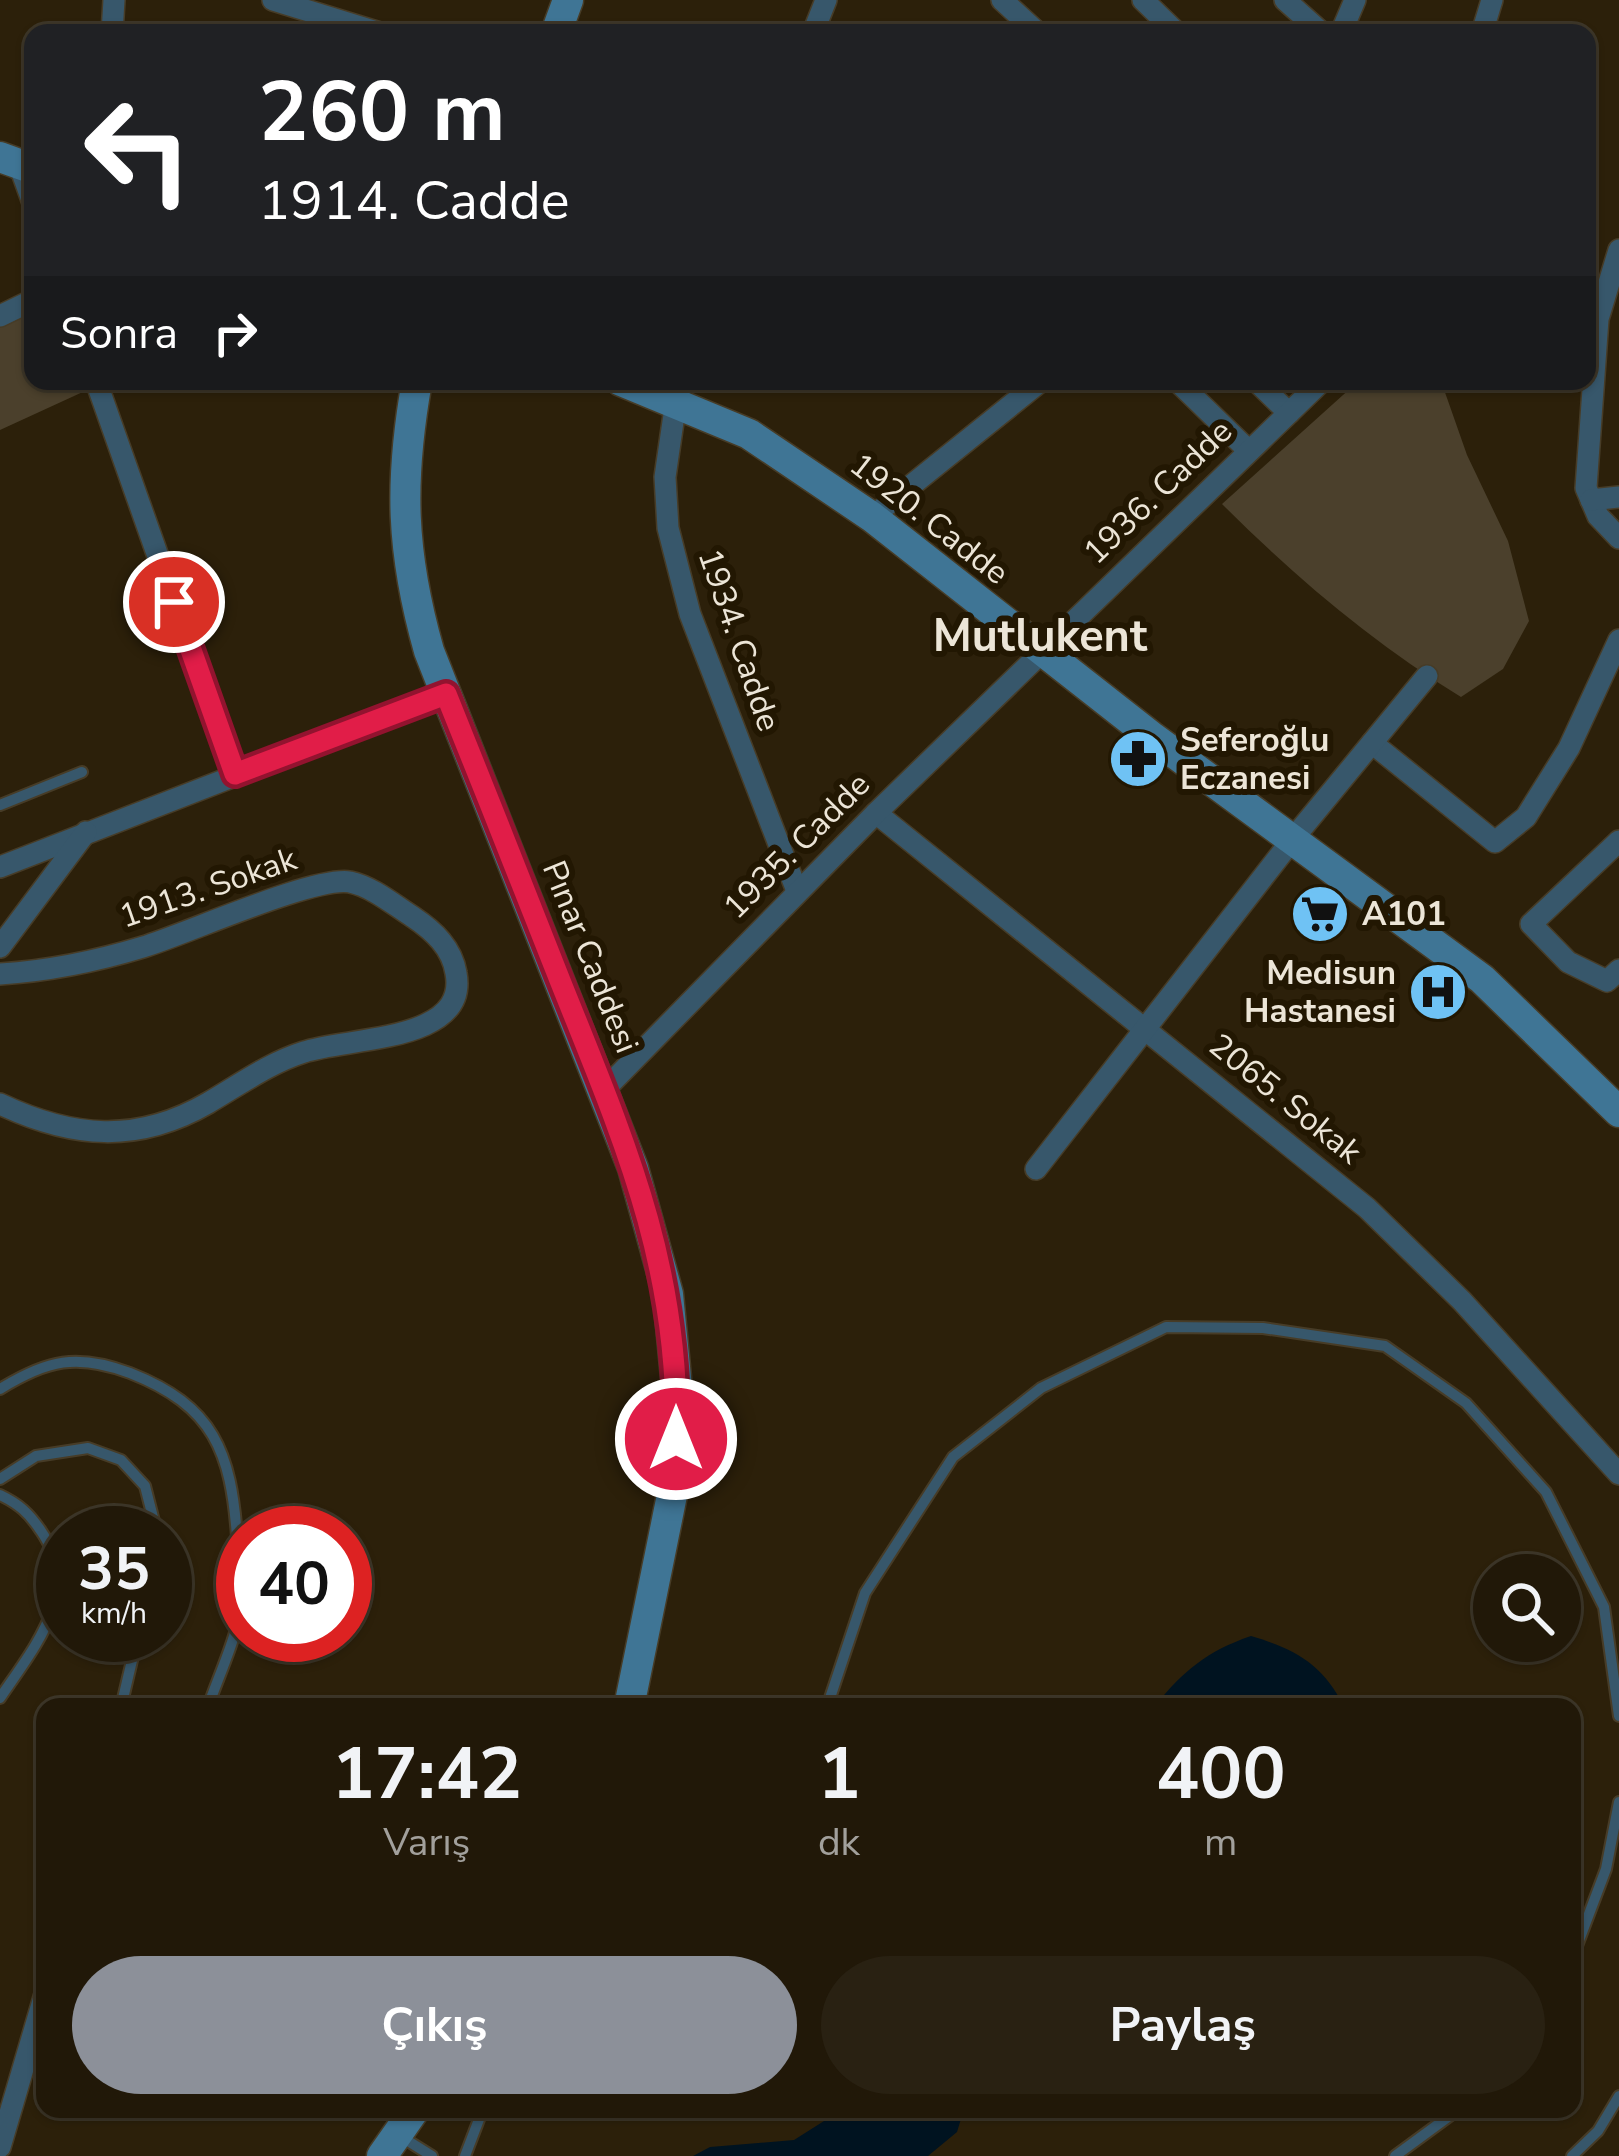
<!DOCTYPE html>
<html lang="tr">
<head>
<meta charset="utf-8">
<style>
	:root { --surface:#211808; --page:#292112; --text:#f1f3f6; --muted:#a2a09c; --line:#3e3729; --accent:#8c9099 }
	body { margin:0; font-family:"Nunito Sans",sans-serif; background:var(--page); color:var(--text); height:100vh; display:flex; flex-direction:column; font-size:45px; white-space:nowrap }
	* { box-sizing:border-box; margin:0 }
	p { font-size:39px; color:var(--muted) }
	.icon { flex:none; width:66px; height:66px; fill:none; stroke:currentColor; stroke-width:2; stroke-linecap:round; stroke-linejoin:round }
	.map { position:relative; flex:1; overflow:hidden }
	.sheet { position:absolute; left:36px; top:1698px; width:1545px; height:420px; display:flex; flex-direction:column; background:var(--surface); border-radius:24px; box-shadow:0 3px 9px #0004,0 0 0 3px var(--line) }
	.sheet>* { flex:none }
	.hud { position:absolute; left:24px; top:24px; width:1572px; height:366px; border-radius:24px; box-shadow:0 3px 9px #0004,0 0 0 3px var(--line); background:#202124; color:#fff; overflow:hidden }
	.fabs { position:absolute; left:1473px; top:1554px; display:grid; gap:24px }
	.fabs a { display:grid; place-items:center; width:108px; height:108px; border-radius:50%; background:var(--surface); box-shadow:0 3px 9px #0004,0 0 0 3px var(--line); font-size:60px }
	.speed { position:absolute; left:36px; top:1506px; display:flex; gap:24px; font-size:60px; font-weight:700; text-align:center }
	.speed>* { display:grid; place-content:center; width:156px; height:156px; border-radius:50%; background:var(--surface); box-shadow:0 3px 9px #0004,0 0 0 3px var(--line); line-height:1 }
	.speed small { font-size:30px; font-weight:400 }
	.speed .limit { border:18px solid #d22; background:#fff; color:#111 }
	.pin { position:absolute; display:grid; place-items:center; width:102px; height:102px; color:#fff; margin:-51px; border:6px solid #fff; border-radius:50%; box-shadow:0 3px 12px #0007 }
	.me { position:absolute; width:132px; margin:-66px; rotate:0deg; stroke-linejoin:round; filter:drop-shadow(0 0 9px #0008) }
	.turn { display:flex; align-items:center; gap:42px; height:252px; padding:0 36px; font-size:54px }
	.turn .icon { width:156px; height:156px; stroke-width:2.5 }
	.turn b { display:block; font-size:84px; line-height:102px }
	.then { display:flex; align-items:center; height:114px; padding:0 36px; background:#0003; gap:24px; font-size:45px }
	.eta { display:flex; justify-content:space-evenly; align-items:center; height:204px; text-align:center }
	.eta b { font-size:72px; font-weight:700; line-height:84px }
	.primary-button { display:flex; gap:24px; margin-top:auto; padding:24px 36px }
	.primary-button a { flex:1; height:138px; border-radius:72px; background:var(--accent); color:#fff; font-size:48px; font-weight:700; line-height:138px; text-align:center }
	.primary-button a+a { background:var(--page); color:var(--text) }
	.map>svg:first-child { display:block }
	.green { fill:#4b402c }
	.water { fill:#001320 }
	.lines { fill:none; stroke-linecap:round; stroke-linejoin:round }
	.lane-casing { stroke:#473c27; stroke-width:14 }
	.street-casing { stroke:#473c27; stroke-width:24 }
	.secondary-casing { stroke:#473c27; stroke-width:33 }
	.lane { stroke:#37576b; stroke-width:10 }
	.street { stroke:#37576b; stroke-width:21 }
	.secondary { stroke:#3f7595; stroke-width:30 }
	.route-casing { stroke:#92132f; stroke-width:30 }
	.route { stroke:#e11d48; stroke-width:21 }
	.labels { text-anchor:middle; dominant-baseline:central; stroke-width:12; stroke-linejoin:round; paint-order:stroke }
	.street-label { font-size:33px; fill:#ece5d7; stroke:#221702 }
	.poi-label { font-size:33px; font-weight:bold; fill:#ece5d7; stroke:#221702; text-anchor:start }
	.district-label { font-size:45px; font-weight:bold; fill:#ece5d7; stroke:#221702 }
</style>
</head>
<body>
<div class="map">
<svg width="1619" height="2156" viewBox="0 0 1619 2156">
	<rect width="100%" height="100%" fill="#2c200a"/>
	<g class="green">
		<polygon points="33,300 33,381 96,381 98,385 0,430 0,316"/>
		<path d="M1365 381H1441L1467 455 1508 541 1529 621 1503 669 1461 697C1374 644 1294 576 1222 504L1353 386Z"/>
	</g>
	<g class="water">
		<path d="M1251 1636C1295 1649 1323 1664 1344 1707H1154C1183 1671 1207 1651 1251 1636Z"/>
		<polygon points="843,2109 964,2109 957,2132 928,2156 693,2156 710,2147 794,2140"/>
	</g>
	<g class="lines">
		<g class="lane-casing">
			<g id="lane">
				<polyline points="0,805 82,772"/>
				<path d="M0 1389C47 1360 77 1353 130 1373 214 1406 231 1452 237 1537 238 1555 243 1574 242 1592 241 1631 220 1671 208 1707"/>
				<polyline points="0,1479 36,1456 88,1448 121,1460 145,1486 157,1533"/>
				<path d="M0 1495C19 1504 29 1513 41 1531 83 1591 35 1646 0 1698"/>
				<polyline points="121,1707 138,1635"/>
				<polyline points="827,1707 865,1593 953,1457 1041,1388 1166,1327 1263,1328 1385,1346 1466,1403 1546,1492 1604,1607 1619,1716"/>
				<polyline points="1572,1959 1606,1869 1619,1802"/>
				<polyline points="400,2136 432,2156"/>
				<polyline points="465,2156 483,2109"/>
				<polyline points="1395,2156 1459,2109"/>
				<polyline points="1572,2156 1598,2131 1619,2096"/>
			</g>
		</g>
		<g class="street-casing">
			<g id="street">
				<polyline points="273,0 380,33"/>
				<polyline points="1002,0 1038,33"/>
				<polyline points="1143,0 1177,33"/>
				<polyline points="1285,0 1322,33"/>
				<polyline points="112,33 114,0"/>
				<polyline points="813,33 826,0"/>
				<polyline points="1341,33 1355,0"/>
				<polyline points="1482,33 1492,0"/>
				<polyline points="19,164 33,203"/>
				<polyline points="1619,250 1598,319 1586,488 1598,516 1619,538"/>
				<polyline points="0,316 33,300"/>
				<polyline points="96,381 235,774"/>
				<polyline points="683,381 676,401 665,477 668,528 690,614 797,891"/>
				<polyline points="1177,381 1249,451"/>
				<polyline points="1256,381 1289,413"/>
				<polyline points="1591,500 1619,497"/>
				<polyline points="872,517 1041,381"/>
				<polyline points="1372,743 1495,842 1526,817 1569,748 1619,640"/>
				<polyline points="876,813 1367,1208 1462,1301 1619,1474"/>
				<polyline points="1619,841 1531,924 1568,962 1607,981 1619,970"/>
				<polyline points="0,867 446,694"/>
				<polyline points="0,947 86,832"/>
				<path d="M0 974C48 971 97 961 143 947 186 934 314 876 350 882 373 887 394 905 413 917 434 931 452 948 456 973 469 1043 347 1037 304 1052 269 1063 239 1085 208 1103 137 1144 72 1138 0 1104"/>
				<polyline points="604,1090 876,813 1322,381"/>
				<polyline points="1036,1169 1292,840 1427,676"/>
				<polyline points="0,2147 45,1994"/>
			</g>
		</g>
		<g class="secondary-casing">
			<g id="secondary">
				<polyline points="556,33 568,0"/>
				<polyline points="0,157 33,169"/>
				<path d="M417 381C399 482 401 552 429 651L633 1168 668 1294 677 1388 672 1495 629 1707"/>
				<polyline points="621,381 749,434 872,517 1151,736 1482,979 1619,1112"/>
				<polyline points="382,2156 415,2109"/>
			</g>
		</g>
		<use href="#lane" class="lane"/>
		<use href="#street" class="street"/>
		<use href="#secondary" class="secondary"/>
	</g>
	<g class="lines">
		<g class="route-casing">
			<path id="route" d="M174 602 235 774 446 694C485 790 523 887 561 983 624 1140 680 1266 676 1439"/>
		</g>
		<use href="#route" class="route"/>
	</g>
	<defs>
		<g id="pharmacy-disc" transform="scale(3)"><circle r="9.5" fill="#6fc2f4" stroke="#221702"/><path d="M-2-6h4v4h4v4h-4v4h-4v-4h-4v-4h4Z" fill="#111"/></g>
		<g id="supermarket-disc" transform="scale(3)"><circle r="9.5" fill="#6fc2f4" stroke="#221702"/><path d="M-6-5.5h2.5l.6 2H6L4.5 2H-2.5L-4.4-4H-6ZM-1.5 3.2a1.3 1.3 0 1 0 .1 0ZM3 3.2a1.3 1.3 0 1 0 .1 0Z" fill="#111"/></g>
		<g id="hospital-disc" transform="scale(3)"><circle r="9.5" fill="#6fc2f4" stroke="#221702"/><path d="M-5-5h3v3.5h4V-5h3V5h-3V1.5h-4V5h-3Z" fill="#111"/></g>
	</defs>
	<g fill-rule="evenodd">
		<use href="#pharmacy-disc" x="1138" y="759"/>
		<use href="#supermarket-disc" x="1320" y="914"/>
		<use href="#hospital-disc" x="1438" y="992"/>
	</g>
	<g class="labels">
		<g class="street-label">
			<text transform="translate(1158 492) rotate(-44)">1936. Cadde</text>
			<text transform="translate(929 519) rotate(38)">1920. Cadde</text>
			<text transform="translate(739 640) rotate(71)">1934. Cadde</text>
			<text transform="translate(797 846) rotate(-45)">1935. Cadde</text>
			<text transform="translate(208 888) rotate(-19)">1913. Sokak</text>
			<text transform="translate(590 957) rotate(68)">Pınar Caddesi</text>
			<text transform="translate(1285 1099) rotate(39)">2065. Sokak</text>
		</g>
		<g class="poi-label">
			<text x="1180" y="740">Seferoğlu<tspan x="1180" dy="38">Eczanesi</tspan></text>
			<text x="1362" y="914">A101</text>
			<text x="1396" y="973" text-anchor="end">Medisun<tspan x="1396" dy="38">Hastanesi</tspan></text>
		</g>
		<g class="district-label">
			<text x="1040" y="636">Mutlukent</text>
		</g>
	</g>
</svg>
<div class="fabs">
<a><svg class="icon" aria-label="search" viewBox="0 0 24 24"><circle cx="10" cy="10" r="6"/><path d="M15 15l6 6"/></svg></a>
</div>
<div class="speed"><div>35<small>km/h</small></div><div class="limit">40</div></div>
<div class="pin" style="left:174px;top:602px;background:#d93025"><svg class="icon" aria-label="arrive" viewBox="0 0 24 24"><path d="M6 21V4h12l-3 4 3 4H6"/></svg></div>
<svg class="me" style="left:676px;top:1439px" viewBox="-20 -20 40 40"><circle r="17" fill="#e11d48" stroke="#fff" stroke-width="3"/><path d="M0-11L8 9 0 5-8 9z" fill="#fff"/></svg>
<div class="hud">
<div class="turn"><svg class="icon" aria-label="left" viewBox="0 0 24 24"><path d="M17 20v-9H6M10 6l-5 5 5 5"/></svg><div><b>260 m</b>1914. Cadde</div></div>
<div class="then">Sonra<svg class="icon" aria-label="right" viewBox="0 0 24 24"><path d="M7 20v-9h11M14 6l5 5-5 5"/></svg></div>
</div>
<section class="sheet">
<div class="eta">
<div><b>17:42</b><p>Varış</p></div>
<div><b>1</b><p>dk</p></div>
<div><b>400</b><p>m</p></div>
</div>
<div class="primary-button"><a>Çıkış</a><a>Paylaş</a></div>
</section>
</div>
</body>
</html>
